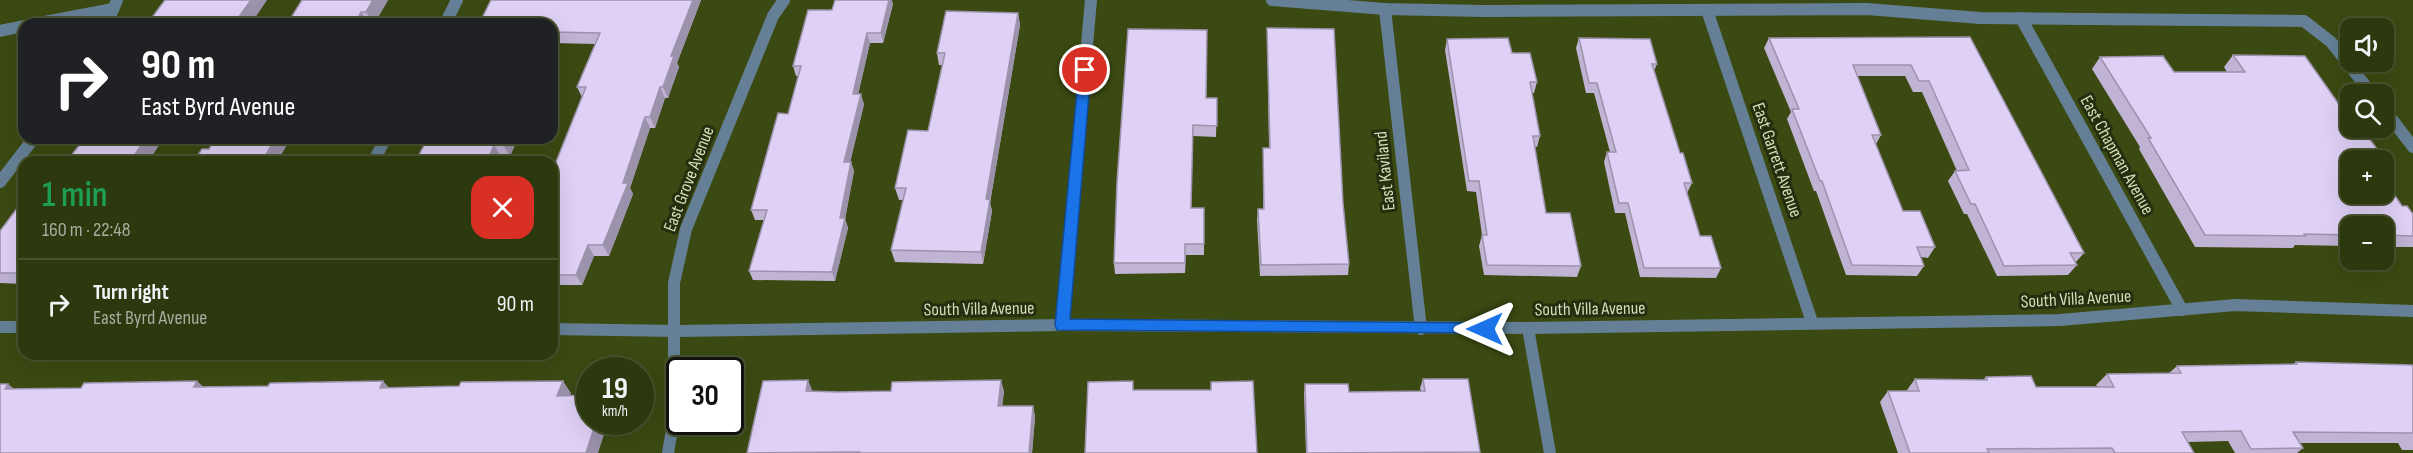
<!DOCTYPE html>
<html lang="en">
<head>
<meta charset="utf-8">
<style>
	:root { --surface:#2c380e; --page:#343f17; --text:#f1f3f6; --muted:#a6ac9e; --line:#48522e }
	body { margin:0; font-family:"Sofia Sans Condensed",sans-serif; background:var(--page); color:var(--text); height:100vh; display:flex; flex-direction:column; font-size:22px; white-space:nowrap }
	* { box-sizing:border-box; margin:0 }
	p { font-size:20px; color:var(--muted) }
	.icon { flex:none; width:33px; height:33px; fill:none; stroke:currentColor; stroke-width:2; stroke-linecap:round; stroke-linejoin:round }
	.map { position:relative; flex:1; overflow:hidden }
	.side { position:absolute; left:18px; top:156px; width:540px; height:204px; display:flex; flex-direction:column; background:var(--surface); border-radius:18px; box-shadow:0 6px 24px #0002,0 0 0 2px var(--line) }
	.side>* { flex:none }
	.hud { position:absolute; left:18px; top:18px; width:540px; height:126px; border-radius:18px; box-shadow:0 6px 24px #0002,0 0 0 2px var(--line); background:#202124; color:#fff; overflow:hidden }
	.fabs { position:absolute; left:2340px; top:18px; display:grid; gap:12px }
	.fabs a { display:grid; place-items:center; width:54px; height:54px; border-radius:12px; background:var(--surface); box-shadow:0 6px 24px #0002,0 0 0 2px var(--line); font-size:30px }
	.speed { position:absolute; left:576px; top:357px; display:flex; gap:12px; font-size:30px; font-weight:700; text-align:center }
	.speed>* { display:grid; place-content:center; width:78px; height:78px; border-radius:50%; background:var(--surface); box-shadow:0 6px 24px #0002,0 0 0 2px var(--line); line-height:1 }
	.speed small { font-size:15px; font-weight:400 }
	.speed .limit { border:3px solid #111; border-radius:9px; background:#fff; color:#111 }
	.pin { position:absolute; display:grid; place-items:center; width:51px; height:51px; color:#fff; margin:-26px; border:3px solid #fff; border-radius:50%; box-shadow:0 2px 6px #0007 }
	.me { position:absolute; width:66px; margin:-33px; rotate:270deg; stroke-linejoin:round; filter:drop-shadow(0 0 4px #0008) }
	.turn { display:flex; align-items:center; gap:21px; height:126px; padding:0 24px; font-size:27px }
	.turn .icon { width:78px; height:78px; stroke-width:2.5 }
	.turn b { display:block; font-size:42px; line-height:51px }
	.round { display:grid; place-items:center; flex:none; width:63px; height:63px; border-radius:18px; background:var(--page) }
	.overview { display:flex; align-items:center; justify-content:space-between; height:102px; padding:0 24px }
	h1 { font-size:36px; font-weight:600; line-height:45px; color:#1e9e55 }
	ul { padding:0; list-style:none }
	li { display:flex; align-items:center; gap:18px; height:90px; padding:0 24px; border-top:2px solid var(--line) }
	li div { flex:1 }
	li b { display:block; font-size:22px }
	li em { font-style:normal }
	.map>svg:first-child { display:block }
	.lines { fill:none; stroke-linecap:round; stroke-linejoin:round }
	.minor { stroke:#658096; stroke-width:12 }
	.wall { fill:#c0b3d4 }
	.shaded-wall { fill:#9c92ac }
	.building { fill:#dfd0f6; stroke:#9c92ac; stroke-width:1.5 }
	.route { fill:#1a73e8; stroke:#114b97; stroke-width:1.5 }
	.labels { text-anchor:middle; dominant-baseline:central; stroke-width:6; stroke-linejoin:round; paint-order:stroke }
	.street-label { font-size:18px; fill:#d2dfba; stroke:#252e0f }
</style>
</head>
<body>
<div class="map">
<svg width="2413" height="453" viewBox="0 0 2413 453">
	<rect width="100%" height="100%" fill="#3b4a12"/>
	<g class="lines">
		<g class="minor">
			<polyline points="1272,0 1385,9 1484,11 1867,9 1980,18 2304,21 2331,42 2372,94"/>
			<polyline points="1385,9 1421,329"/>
			<polyline points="1707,10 1812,322"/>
			<polyline points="2021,18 2182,310"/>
			<polyline points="34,24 113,9"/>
			<polyline points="107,24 117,0"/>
			<polyline points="445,24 457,0"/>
			<polyline points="0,31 24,26"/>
			<polyline points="2384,109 2413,147"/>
			<polyline points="373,162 386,138"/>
			<polyline points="0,182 34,138"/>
			<polyline points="1062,325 1091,0"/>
			<polyline points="0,327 24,327"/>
			<polyline points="1528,328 1550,453"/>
			<polyline points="552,329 676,331 1062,325 1528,328 2060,320 2235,305 2413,311"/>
			<polyline points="668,453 674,418 674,283 686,229 773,16 784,0"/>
		</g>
	</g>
	<g class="wall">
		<polygon points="388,0 374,24 287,24"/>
		<polygon points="491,0 701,0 677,63 679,67 668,98 665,98 655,128 650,128 630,188 633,194 609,256 594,256 582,285 552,285 552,172 582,97 577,87 595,44 552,43 552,24"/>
		<polygon points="893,4 883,43 870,43 858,94 864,104 850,162 851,162 854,171 845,219 848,228 835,281 753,280 749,271 764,220 755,220 751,210 788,114 799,76 796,76 793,66 832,10"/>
		<polygon points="1018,13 1020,25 990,203 992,211 983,264 895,262 891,250 903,200 899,200 895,188 928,131 942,65 939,65 937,53"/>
		<polygon points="1267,28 1343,203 1349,264 1348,275 1260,276 1257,220 1258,209 1263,209 1263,148 1269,148"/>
		<polygon points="1970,37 2084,253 2075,263 2077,265 2068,275 1997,276 1967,214 1964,214 1948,181 1955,171 1957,171 1922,92 1913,92 1905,76 1857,76 1881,135 1876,144 1903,211 1935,247 1928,258 1921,257 1924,266 1917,276 1846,275 1816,191 1814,191 1787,119 1791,112 1764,48 1769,38"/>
		<polygon points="1579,38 1657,64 1654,71 1680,153 1692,183 1687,193 1700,236 1721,268 1716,278 1640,277 1625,213 1615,213 1604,162 1607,152 1610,152 1594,93 1586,93 1576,48"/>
		<polygon points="1447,39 1512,53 1537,82 1534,93 1532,93 1540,136 1537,147 1535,147 1546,213 1581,266 1577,277 1484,275 1479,246 1482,235 1476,192 1467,191 1445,50"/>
		<polygon points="2233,55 2350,128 2384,158 2381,160 2350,160 2402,206 2413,214 2413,247 2384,247 2384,226 2350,226 2350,246 2295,245 2293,248 2195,247 2139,149 2140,147 2092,69 2100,57 2174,72 2227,72 2224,67"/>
		<polygon points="1207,98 1217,98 1216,137 1193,136 1191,208 1204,208 1204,255 1186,255 1185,273 1115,274 1114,263"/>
		<polygon points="428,138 518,138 510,156 501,156 498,162 415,162"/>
		<polygon points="24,199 24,284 0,283 0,231"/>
		<polygon points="2296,362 2413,367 2413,450 2402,450 2398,443 2300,443 2303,448 2297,453 2235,453 2228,441 2188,442 2194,453 1898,453 1880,402 1888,391 1907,391 1907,390 1915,379 1983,380 1986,377 2036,387 2098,387 2096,385 2107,374 2169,373 2177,366 2293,364"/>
		<polygon points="1423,379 1480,452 1479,453 1306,453 1304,393 1305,384 1349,392 1421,391 1420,388"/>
		<polygon points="813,391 838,392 1004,391 1002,406 1033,406 1035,417 1032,453 747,453"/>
	</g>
	<g class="shaded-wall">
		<polygon points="251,0 267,0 251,24 234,24"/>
		<polygon points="373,0 388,0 374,24 366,12"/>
		<polygon points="693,0 701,0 677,63 679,67 668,98 663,87 671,56"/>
		<polygon points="889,0 892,0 893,4 883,43 881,33"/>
		<polygon points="361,12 369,24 355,24"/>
		<polygon points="1018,13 1020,25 990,203 992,211 983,264 981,252 986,199"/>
		<polygon points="867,33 870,43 856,104 853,94"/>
		<polygon points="660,87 665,98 655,128 650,117"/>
		<polygon points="861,94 864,104 848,172 844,162"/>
		<polygon points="645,117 650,128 630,188 633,194 609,256 603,245 623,183"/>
		<polygon points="146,138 164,138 148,162 130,162"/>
		<polygon points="275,138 291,138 277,162 262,162"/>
		<polygon points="507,138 518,138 510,156 503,145"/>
		<polygon points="494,145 501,156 498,162 487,162"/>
		<polygon points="851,162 854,171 845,219 848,228 835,281 832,272 840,218"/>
		<polygon points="588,245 594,256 582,285 576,275"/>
		<polygon points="808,380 813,392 806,391"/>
		<polygon points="1001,380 1004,391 1001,417 998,406"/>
		<polygon points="197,381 210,393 194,387"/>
		<polygon points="383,381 394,393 380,388"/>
		<polygon points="563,381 571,393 566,408 557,396"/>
		<polygon points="8,384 23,396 5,389"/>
		<polygon points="1033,406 1035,417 1032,453 1029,453"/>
		<polygon points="596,422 608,422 598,453 586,453"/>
	</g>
	<g class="building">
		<polygon points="165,0 251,0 234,24 147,24"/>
		<polygon points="302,0 373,0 366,12 361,12 355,24 287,24"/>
		<polygon points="491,0 693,0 671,56 674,56 663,87 660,87 650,117 645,117 623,183 628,183 603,245 588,245 576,275 552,275 552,172 586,87 577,87 600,33 552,32 552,24 479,24"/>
		<polygon points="835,0 889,0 881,33 867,33 853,94 861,94 844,162 851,162 840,218 845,218 832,272 749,271 767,210 751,210 778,113 788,114 801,66 793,66 808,10 832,10"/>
		<polygon points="946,11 1018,13 986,199 990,200 981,252 891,250 906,188 895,188 908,130 928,131 945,53 937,53"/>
		<polygon points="1267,28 1334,29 1343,203 1349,264 1261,265 1258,209 1264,209 1263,148 1270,148"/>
		<polygon points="1128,29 1207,30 1206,98 1217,98 1217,126 1193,125 1191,208 1204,208 1204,244 1185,244 1185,263 1114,263 1117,182"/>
		<polygon points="1970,37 2084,253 2070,253 2077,265 2004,266 1975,204 1971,204 1955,171 1969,170 1929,81 1919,81 1911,65 1853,65 1881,135 1872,135 1903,211 1920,211 1935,247 1917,247 1924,266 1852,265 1822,181 1820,181 1792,109 1799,109 1769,38"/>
		<polygon points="1508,38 1512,53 1530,53 1537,82 1530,82 1540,136 1533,136 1546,213 1570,213 1581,266 1487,265 1482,235 1487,235 1479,181 1469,181 1447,39"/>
		<polygon points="1579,38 1650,39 1657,64 1652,64 1680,153 1683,153 1692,183 1684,183 1700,236 1711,236 1721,268 1644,268 1628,203 1619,203 1607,152 1616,152 1597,83 1589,83"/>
		<polygon points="2233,55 2305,56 2350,120 2350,128 2356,128 2357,129 2362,129 2384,158 2369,158 2371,160 2350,160 2350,194 2384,194 2384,179 2402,206 2407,206 2413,214 2413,236 2384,235 2384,226 2350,226 2350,235 2304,234 2305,236 2205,235 2148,138 2151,138 2100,57 2163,56 2174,72 2245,72"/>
		<polygon points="85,138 146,138 130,162 66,162"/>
		<polygon points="215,138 275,138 262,162 193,162 202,149 209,149"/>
		<polygon points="428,138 507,138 503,145 494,145 487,162 415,162"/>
		<polygon points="24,199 24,273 0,273 0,231"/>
		<polygon points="2296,362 2412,365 2413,367 2413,433 2293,432 2303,448 2251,449 2241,431 2182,432 2194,453 2115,453 2112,448 1987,449 1989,453 1910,453 1888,391 1919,391 1915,379 1987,380 1986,377 2031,376 2036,387 2114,387 2107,374 2181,373 2177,366 2297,364"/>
		<polygon points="1423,379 1468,379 1480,452 1307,453 1305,384 1348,384 1349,392 1425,391"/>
		<polygon points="808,380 806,391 838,392 891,391 892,382 1001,380 998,406 1033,406 1029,453 860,453 860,452 747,453 763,381"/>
		<polygon points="197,381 194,387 268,386 270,383 383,381 380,388 459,386 461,382 563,381 557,396 590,395 590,422 596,422 586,453 0,453 0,384 8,384 5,389 81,388 84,383"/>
		<polygon points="1133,381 1133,390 1211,390 1211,382 1253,381 1257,453 1085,453 1088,382"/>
	</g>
	<polygon class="route" points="1085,65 1091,70 1070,319 1485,323 1490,324 1492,329 1490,333 1057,330 1055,325 1079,70"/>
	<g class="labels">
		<g class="street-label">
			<text transform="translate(2117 155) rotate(61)">East Chapman Avenue</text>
			<text transform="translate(1777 160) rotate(71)">East Garrett Avenue</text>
			<text transform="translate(1385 171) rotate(-96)">East Kaviland</text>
			<text transform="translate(689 179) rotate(-69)">East Grove Avenue</text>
			<text transform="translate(2076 299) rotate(-3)">South Villa Avenue</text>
			<text transform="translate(979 309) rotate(-1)">South Villa Avenue</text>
			<text transform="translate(1590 309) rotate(-1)">South Villa Avenue</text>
		</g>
	</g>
</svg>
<div class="fabs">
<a><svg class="icon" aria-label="sound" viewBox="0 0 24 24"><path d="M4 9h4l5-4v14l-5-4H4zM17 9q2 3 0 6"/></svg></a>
<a><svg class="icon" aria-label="search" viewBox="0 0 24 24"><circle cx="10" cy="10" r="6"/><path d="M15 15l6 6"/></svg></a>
<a>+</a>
<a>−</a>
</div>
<div class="speed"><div>19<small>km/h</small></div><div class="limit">30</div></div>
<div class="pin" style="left:1085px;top:70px;background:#d93025"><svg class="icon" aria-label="arrive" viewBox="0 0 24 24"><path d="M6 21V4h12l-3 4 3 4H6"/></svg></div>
<svg class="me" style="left:1485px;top:329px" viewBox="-20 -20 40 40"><path d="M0-17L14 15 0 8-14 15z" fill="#1a73e8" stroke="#fff" stroke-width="4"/></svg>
<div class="hud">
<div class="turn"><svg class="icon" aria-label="right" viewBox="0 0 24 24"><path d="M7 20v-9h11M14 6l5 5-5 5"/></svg><div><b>90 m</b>East Byrd Avenue</div></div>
</div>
<section class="side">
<div class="overview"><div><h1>1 min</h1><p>160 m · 22:48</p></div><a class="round" style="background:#d93025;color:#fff"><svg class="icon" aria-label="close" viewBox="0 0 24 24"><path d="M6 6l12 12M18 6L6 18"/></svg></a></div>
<ul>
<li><svg class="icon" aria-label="right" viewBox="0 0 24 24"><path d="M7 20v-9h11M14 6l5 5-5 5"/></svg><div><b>Turn right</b><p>East Byrd Avenue</p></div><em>90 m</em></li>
</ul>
</section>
</div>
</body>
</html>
